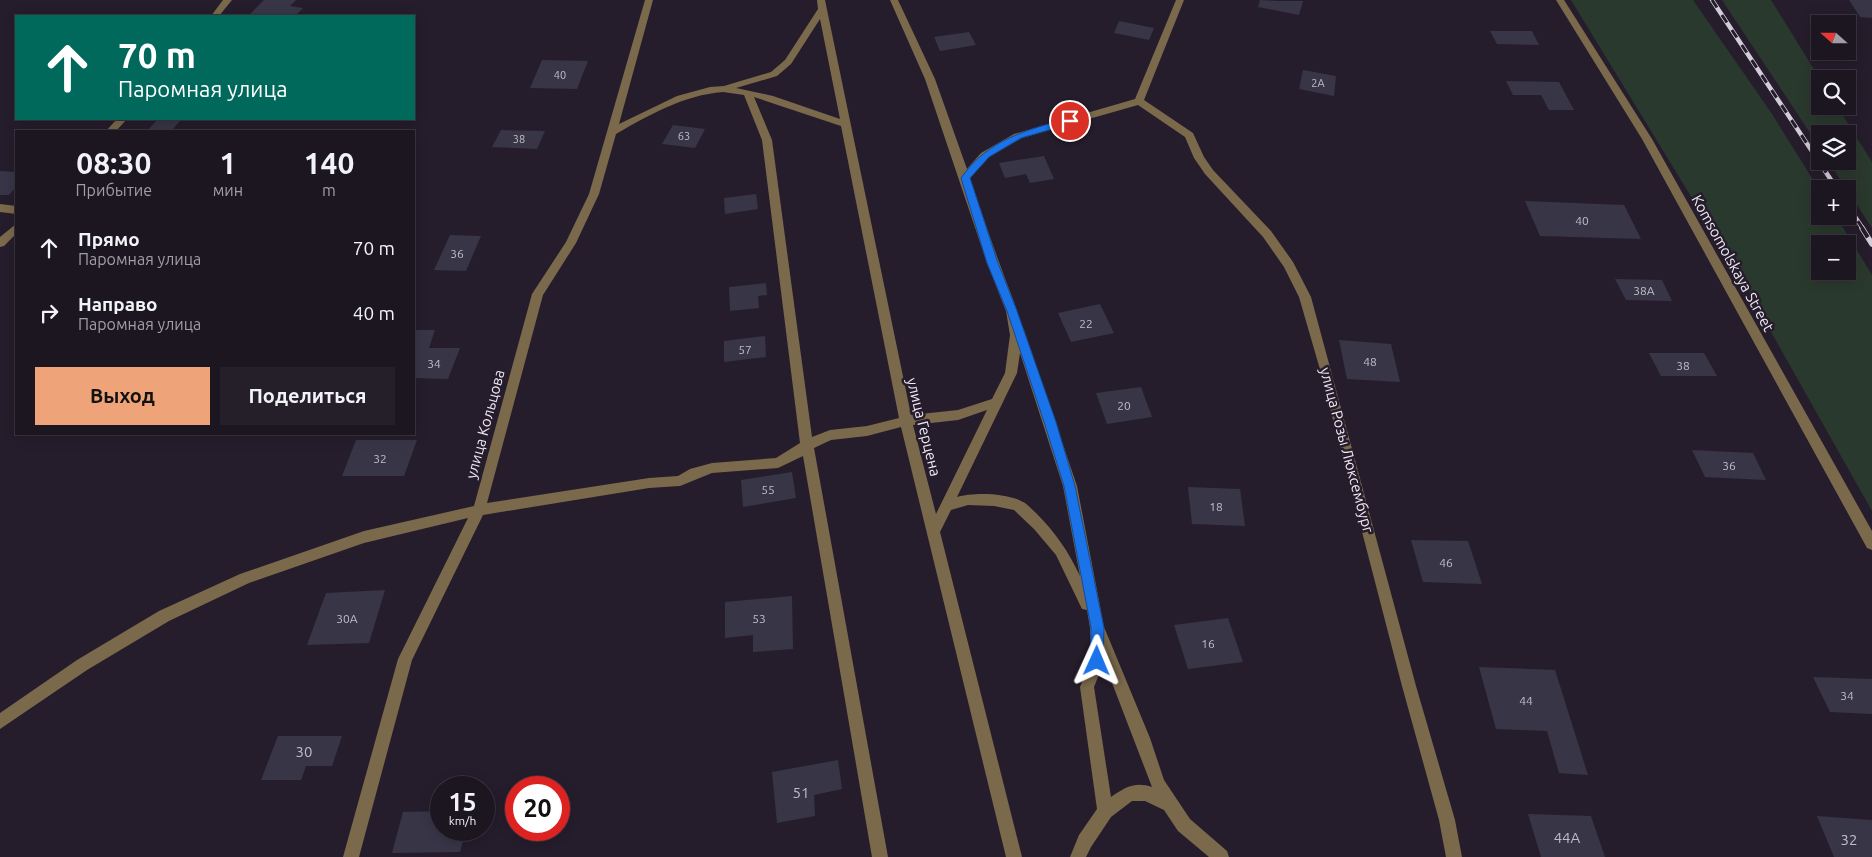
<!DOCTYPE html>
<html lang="ru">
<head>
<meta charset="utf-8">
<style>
	:root { --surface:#1c1621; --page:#251f2a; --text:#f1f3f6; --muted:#a09fa5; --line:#3a353f; --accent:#efa378 }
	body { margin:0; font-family:Ubuntu,sans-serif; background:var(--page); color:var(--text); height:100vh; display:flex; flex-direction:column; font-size:19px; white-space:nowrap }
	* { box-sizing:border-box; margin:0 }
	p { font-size:16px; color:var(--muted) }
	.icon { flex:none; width:28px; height:28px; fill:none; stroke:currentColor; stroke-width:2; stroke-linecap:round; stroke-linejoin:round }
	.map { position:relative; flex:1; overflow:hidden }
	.side { position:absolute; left:15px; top:130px; width:400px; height:305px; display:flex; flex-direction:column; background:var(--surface); border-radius:0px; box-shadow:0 2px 12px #0003,0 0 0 1px var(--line) }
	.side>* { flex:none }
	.guide { position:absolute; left:15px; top:15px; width:400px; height:105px; border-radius:0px; box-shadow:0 2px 12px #0003,0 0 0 1px var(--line); background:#00695c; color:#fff; overflow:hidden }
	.needle { width:32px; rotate:291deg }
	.fabs { position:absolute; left:1811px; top:15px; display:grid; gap:10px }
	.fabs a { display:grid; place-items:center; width:45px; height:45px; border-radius:0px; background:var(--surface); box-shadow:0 2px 12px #0003,0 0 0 1px var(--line); font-size:25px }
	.speed { position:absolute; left:430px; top:776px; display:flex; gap:10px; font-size:25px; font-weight:700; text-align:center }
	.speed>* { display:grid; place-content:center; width:65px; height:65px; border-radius:50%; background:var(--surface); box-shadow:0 2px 12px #0003,0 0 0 1px var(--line); line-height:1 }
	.speed small { font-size:12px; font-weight:400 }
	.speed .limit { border:8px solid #d22; background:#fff; color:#111 }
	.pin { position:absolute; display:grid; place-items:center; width:42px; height:42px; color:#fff; margin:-21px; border:2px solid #fff; border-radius:50%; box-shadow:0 1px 5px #0007 }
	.me { position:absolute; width:55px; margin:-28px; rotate:1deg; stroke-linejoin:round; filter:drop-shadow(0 0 4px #0008) }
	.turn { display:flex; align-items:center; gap:18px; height:105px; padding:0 20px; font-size:22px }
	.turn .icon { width:65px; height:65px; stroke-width:2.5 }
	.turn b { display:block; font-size:35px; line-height:42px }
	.eta { display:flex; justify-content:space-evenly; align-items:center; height:85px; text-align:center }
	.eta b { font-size:30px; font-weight:700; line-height:35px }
	.primary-button { display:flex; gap:10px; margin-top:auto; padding:10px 20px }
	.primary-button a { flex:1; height:58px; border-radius:0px; background:var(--accent); color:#111; font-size:20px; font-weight:700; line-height:58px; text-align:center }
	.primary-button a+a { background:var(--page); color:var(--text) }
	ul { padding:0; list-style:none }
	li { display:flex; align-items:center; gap:15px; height:65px; padding:0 20px }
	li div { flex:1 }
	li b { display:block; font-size:19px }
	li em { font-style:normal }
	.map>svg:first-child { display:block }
	.green { fill:#2a392d; fill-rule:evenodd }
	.building { fill:#383547 }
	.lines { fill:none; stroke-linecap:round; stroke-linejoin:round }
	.minor { fill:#7b694b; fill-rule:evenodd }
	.rail-far1-casing { stroke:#d3ccd8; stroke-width:4.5 }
	.rail-casing { stroke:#d3ccd8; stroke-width:5.5 }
	.rail-far1 { stroke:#261d2c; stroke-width:3; stroke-dasharray:9; stroke-linecap:butt }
	.rail { stroke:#261d2c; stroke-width:4; stroke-dasharray:11; stroke-linecap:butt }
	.route { fill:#1a73e8; stroke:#114b97 }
	.labels { text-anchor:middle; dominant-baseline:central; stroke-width:5; stroke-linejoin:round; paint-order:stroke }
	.far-number-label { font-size:11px; fill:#c1bcc9 }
	.number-label { font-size:12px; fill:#c1bcc9 }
	.street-label { font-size:15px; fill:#efe9f4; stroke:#261d2c }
	.near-number-label { font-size:15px; fill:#c1bcc9 }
</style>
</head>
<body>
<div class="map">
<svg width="1872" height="857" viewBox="0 0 1872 857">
	<rect width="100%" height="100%" fill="#261d2c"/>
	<g class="green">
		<path d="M1571 0H1693L1772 114 1820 191V216H1836L1872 275V511L1739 275ZM1820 244H1848V271H1820Z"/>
		<polygon points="1722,0 1771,0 1820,79 1820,106 1837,106 1872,162 1872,228 1828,161 1848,161 1848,134 1820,134 1820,148"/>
	</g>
	<g class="building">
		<polygon points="264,0 296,0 290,6 303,8 295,16 250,14"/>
		<polygon points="1260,0 1278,1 1303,1 1299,15 1258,7"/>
		<polygon points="1849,0 1872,0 1872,18 1860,17"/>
		<polygon points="1119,21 1154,28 1149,40 1114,33"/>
		<polygon points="1490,31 1532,31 1539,45 1497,44"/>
		<polygon points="969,32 976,45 940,51 934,37"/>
		<polygon points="542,60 588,61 577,89 530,88"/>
		<polygon points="1303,70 1336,76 1334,96 1299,89"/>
		<polygon points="1506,81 1559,82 1574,110 1549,110 1541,95 1513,95"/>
		<polygon points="158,119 182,119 171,131 147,131"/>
		<polygon points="673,125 705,129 695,148 662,144"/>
		<polygon points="501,130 545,131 537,149 492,147"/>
		<polygon points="1044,156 1054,179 1030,183 1026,174 1005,178 999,163"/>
		<polygon points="0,171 16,172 16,187 9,195 0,195"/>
		<polygon points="756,194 758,209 725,214 724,198"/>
		<polygon points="1525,201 1624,205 1641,239 1540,236"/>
		<polygon points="450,235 481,236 466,271 434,270"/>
		<polygon points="1615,279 1662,280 1672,301 1626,300"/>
		<polygon points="766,283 767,295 758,296 759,308 730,311 729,287"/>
		<polygon points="1100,304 1114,333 1071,342 1058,313"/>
		<polygon points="414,330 435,330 429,348 460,348 448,379 414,378"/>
		<polygon points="765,336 766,357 724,362 724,341"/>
		<polygon points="1339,340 1391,344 1400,382 1347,379"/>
		<polygon points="1649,353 1704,353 1717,376 1661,376"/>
		<polygon points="1141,387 1152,417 1107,424 1096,393"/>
		<polygon points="356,440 417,440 404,476 342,476"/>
		<polygon points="1692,450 1753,453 1766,480 1705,477"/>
		<polygon points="792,472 796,498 743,507 741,480"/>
		<polygon points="1188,487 1240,489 1245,526 1192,524"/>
		<polygon points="1411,540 1468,541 1482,584 1423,582"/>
		<polygon points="385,590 369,643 307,645 326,593"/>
		<polygon points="792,596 793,649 753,652 753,635 725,638 725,602"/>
		<polygon points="1228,618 1243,662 1188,669 1174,625"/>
		<polygon points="1479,667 1555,670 1588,775 1559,773 1547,731 1496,729"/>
		<polygon points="1813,677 1872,679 1872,714 1830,712"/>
		<polygon points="278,736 342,736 332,766 306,766 301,780 261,780"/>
		<polygon points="838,760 842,789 814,795 815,816 777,823 772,772"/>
		<polygon points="441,811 441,830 466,830 460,852 392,853 403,812"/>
		<polygon points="1528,814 1591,816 1605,857 1541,857"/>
		<polygon points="1817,816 1872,820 1872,857 1834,857"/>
	</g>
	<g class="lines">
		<g class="minor">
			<polygon points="223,0 232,0 219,16 211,16"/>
			<path d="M645 0H653L619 124 677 96 710 87 724 86 771 72 785 60 818 9 817 0H825L911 415 958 410 992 399 1005 373 1010 335 1006 311 987 263 925 79 890 0H898L935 79 967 169 981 153 1014 134 1135 99 1176 0H1184L1144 100 1193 133 1204 157 1213 170 1271 231 1293 262 1311 297 1416 686 1455 820 1462 857H1446L1439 820 1402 686 1319 366 1299 297 1284 267 1263 237 1205 174 1194 158 1185 137 1138 105 1022 138 989 157 970 178C984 220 998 261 1014 302 1018 312 1019 322 1024 330L1077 486 1104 627 1150 738 1164 780 1190 819 1227 851 1229 857H1209L1178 831 1164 810 1145 801H1132L1111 817 1091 847 1086 857H1070L1079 835 1097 809 1080 687 1090 661V628L1087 610 1082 609 1056 555 1034 529 1014 510 994 506 968 505 951 510 940 532 1022 857H1006L901 427 867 436 831 440 814 448 888 857H872L803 456 778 468 712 473 680 486 649 488 483 515 412 660 359 857H343L398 659 468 518 364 543 249 583 169 621 87 670 0 729V713L77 660 159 611 240 574 364 531 474 506 532 294 566 242 589 194ZM820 19 840 119 773 96 736 88 777 76 791 64ZM723 92 744 95 762 140 800 443 776 458 712 463 690 469 678 476 649 478 487 503 543 295 576 243 599 194 616 134C649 115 684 95 723 92ZM754 97 841 126 899 418 867 426 830 430 812 437 772 140ZM1020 353 1063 486 1080 576C1068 551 1056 533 1036 513 1031 509 1027 503 1021 501 1006 493 973 492 957 497L1017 373ZM987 410 936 514 913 425 958 420ZM1104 662 1152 787C1135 781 1124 788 1111 797L1094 687Z"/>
			<polygon points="1556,0 1564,0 1652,139 1872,531 1872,550 1867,548 1642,139"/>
			<polygon points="117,119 127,119 116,131 106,131"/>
			<polygon points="0,204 16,206 16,214 0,212"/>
			<polygon points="16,224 16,234 4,246 0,247 0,237"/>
		</g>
		<g class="rail-far1-casing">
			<g id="rail-far1">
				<polyline points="1712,0 1837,189"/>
				<polyline points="1848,206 1863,229"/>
			</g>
		</g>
		<g class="rail-casing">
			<polyline id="rail" points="1862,228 1872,244"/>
		</g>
		<use href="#rail-far1" class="rail-far1"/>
		<use href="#rail" class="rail"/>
	</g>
	<path class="route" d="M1070 118 1074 121 1073 123 1021 138 989 157 970 178 998 263 1017 311 1056 422 1075 486 1104 628 1103 661 1102 665 1097 667 1092 665 1090 661 1091 628 1064 486 1044 422 1007 311 987 263 961 178C988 139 1027 130 1070 118Z"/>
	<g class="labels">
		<g class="far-number-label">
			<text x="560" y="75">40</text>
			<text x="1318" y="83">2А</text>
			<text x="684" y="136">63</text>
			<text x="519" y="139">38</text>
		</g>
		<g class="number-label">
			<text x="1582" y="220">40</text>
			<text x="457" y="253">36</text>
			<text x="1644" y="290">38А</text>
			<text x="1086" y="323">22</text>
			<text x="745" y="349">57</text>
			<text x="1370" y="361">48</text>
			<text x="434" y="363">34</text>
			<text x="1683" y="365">38</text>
			<text x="1124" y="405">20</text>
			<text x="380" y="458">32</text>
			<text x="1729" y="465">36</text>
			<text x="768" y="489">55</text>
			<text x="1216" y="506">18</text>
			<text x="1446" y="562">46</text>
			<text x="347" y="618">30А</text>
			<text x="759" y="618">53</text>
			<text x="1208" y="643">16</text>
			<text x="1847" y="695">34</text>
			<text x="1526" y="700">44</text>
		</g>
		<g class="street-label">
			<text transform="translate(1733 263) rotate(61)">Komsomolskaya Street</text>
			<text transform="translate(485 424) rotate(-75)">улица Кольцова</text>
			<text transform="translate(924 427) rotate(76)">улица Герцена</text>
			<text transform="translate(1347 450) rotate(75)">улица Розы Люксембург</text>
		</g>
		<g class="near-number-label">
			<text x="304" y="751">30</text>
			<text x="801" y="792">51</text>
			<text x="1567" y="837">44А</text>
			<text x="1849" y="839">32</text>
		</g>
	</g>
</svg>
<div class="fabs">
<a><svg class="needle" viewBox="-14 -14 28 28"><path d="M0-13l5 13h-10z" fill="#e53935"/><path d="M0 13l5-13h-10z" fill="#a09fa5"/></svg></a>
<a><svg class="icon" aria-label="search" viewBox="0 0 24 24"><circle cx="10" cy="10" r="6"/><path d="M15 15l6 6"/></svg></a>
<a><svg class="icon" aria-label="layers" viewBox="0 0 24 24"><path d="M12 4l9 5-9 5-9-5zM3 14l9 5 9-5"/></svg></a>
<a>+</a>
<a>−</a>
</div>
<div class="speed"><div>15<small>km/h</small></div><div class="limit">20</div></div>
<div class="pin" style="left:1070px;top:121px;background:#d93025"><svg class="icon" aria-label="arrive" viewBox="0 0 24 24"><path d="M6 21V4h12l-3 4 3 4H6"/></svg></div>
<svg class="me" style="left:1097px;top:661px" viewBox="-20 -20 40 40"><path d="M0-17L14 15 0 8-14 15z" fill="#1a73e8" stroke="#fff" stroke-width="4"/></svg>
<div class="guide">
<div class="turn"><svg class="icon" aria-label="ahead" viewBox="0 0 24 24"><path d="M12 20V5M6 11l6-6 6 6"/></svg><div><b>70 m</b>Паромная улица</div></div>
</div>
<section class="side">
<div class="eta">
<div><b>08:30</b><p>Прибытие</p></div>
<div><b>1</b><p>мин</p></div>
<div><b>140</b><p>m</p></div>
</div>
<ul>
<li><svg class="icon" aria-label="ahead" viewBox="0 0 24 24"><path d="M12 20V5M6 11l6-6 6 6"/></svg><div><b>Прямо</b><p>Паромная улица</p></div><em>70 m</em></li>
<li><svg class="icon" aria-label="right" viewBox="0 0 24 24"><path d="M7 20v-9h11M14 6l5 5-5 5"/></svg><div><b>Направо</b><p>Паромная улица</p></div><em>40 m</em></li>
</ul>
<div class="primary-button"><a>Выход</a><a>Поделиться</a></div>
</section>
</div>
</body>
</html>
